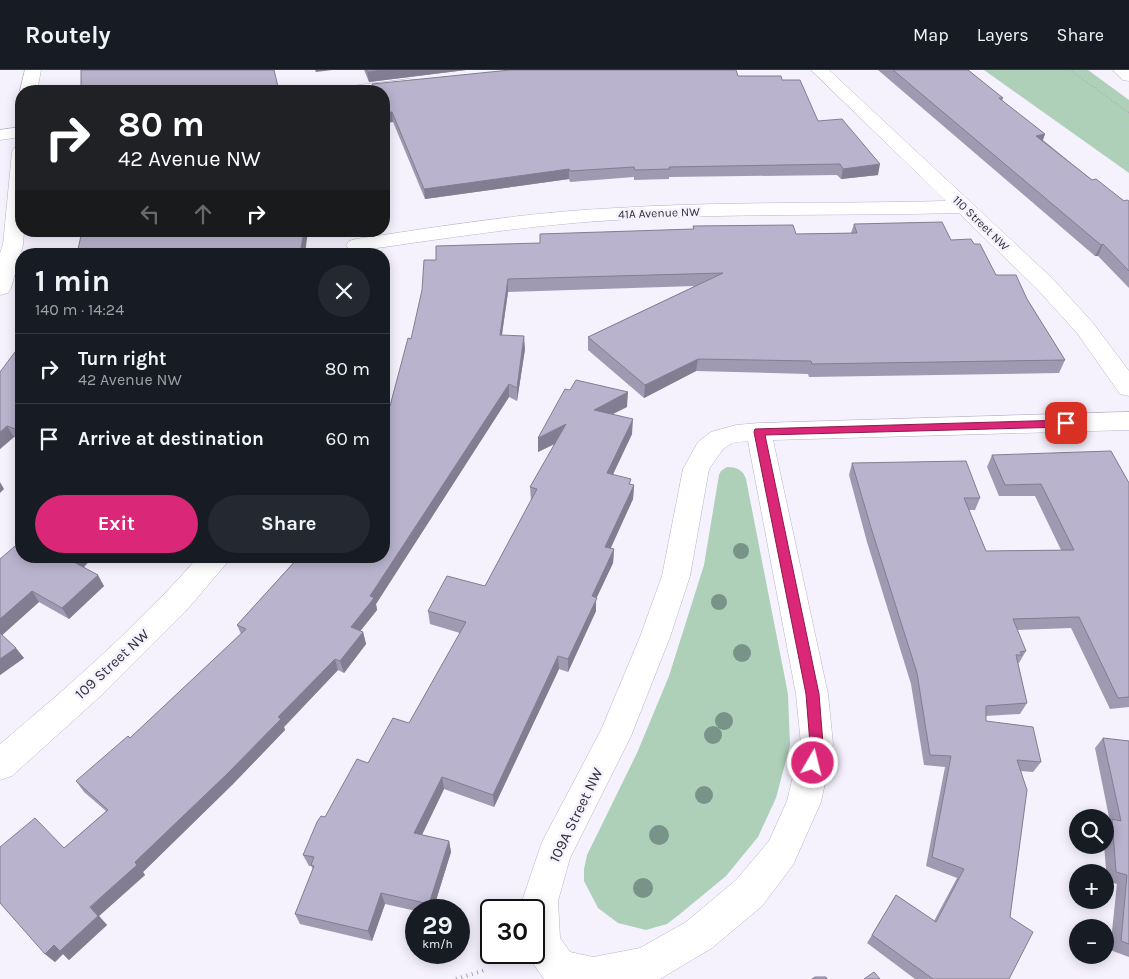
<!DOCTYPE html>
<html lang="en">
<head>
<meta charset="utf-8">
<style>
	:root { --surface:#171b24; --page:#242831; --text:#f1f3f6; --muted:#9ea1a6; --line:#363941; --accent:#db2777 }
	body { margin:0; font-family:Karla,sans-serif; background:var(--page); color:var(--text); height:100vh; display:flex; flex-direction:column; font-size:19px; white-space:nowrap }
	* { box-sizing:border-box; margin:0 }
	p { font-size:16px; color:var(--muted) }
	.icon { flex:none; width:28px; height:28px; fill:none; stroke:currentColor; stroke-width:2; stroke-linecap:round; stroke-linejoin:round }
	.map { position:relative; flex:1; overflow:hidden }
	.details { position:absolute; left:15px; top:178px; width:375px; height:315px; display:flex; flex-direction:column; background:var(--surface); border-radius:20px; box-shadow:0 2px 12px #0003 }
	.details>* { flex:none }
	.top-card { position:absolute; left:15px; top:15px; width:375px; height:152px; border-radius:20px; box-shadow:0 2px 12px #0003; background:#202124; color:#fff; overflow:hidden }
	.fabs { position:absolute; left:1069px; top:739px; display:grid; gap:10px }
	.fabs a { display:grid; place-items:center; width:45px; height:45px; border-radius:50%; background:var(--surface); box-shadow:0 2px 12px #0003; font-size:25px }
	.speed { position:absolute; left:405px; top:829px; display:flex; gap:10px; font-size:25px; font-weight:700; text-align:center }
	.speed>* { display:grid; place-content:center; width:65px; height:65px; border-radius:50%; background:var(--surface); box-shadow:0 2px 12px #0003; line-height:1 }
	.speed small { font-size:12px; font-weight:400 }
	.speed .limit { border:2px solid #111; border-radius:8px; background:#fff; color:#111 }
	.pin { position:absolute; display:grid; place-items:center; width:42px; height:42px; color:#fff; margin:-21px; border-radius:10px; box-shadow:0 2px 8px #0006 }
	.me { position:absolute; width:55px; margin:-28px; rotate:8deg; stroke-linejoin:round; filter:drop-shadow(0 0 4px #0008) }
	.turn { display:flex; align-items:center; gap:18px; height:105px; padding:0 20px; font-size:22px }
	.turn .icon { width:65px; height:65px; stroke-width:2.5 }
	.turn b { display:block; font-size:35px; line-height:42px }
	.lanes { display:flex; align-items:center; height:48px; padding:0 20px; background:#0003; justify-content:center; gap:25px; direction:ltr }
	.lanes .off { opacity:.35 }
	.round { display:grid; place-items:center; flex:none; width:52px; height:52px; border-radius:26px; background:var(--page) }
	.summary { display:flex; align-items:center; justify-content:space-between; height:85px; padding:0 20px }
	h1 { font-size:30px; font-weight:700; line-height:38px }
	.primary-button { display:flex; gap:10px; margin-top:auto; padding:10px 20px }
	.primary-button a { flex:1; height:58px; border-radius:30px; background:var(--accent); color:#fff; font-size:20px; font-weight:700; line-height:58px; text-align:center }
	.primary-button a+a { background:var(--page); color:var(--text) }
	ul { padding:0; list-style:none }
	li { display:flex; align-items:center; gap:15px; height:70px; padding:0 20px; border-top:1px solid var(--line) }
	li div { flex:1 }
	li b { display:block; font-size:19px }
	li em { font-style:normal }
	header { display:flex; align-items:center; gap:30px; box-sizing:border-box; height:70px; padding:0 25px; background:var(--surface); border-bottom:1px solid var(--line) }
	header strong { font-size:24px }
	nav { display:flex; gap:28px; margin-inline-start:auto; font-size:18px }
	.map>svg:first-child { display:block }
	.green { fill:#aed0b9 }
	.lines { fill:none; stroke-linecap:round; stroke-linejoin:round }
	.street-casing { stroke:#b8b2cd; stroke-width:1 }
	.secondary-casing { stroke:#b8b2cd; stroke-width:1 }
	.path-far1 { stroke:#a6a3af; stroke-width:2; stroke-dasharray:0.5 2.5; stroke-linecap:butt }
	.path { stroke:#a6a3af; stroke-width:4; stroke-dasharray:1 4.5; stroke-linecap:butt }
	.street { fill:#fff; fill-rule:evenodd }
	.secondary { fill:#fff; fill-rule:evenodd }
	.tree { fill:#789489 }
	.wall { fill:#9f9ab1 }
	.shaded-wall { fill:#827d90 }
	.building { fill:#b9b3ce; stroke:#827d90 }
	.route { fill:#db2777; stroke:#8e194d }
	.labels { text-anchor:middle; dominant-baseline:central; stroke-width:5; stroke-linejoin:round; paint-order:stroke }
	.far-street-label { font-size:12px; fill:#33313b; stroke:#f5f2fe }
	.street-label { font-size:15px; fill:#33313b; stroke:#f5f2fe }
</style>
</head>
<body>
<header>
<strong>Routely</strong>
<nav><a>Map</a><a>Layers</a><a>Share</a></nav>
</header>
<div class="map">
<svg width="1129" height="909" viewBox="0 0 1129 909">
	<rect width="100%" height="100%" fill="#f5f2fe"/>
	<g class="green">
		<polygon points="984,0 1088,0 1129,30 1129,103"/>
		<path d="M727 397C737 397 743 400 746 409L788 624 790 675 776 728 758 767 726 806 680 844 667 854 646 860 618 853 598 838 584 811V799L587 785 637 683 669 606 704 495 719 405 721 401Z"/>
	</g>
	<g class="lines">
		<g class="street-casing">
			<g id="street">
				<path d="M811 0H829L1053 209 1093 253 1129 301V326L1120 324 1077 263 1037 219 959 143C844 146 729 143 615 150 528 155 442 169 356 181L349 179 346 175 349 171 356 169C443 156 529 142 616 138 726 131 836 134 946 131Z"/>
				<polygon points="409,9 415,10 418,14 415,18 384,22 342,21 345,17 351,16"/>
				<polygon points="21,57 21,67 0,70 0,60"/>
				<path d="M1129 342V360L773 370 828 624 833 674 821 732 793 795 762 836 712 878 660 909H544L525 882H534V840H522V831L542 772 601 660 640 567 662 506 683 399 698 372 711 362 736 355 759 353ZM748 371 796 624 801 674 787 731 769 771 736 810 686 852 640 878 593 887 570 882 560 868 558 831 570 788 631 666 670 567 690 506 709 399 723 379 732 373Z"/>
				<path d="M199 486H230L226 494 185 542 105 622 12 706 0 710V674C70 615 139 555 199 486Z"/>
			</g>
		</g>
		<g class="secondary-casing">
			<g id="secondary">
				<polygon points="25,0 41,0 37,21 20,21"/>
				<polygon points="1113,0 1129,0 1129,11 1123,10"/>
				<polygon points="21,76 21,161 24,161 23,175 11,218 8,223 0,225 0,183 3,175 12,82 14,78"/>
			</g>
		</g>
		<polyline class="path-far1" points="1070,0 1129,43"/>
		<polyline class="path" points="456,909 485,900"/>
		<use href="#street" class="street"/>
		<use href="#secondary" class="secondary"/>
	</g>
	<g class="tree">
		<circle cx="741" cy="481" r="8"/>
		<circle cx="719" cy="532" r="8"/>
		<circle cx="742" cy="583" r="9"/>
		<circle cx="724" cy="651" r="9"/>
		<circle cx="713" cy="665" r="9"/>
		<circle cx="704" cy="725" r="9"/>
		<circle cx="659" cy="765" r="10"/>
		<circle cx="643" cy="818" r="10"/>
	</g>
	<g class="wall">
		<polygon points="364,0 466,0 369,12"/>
		<polygon points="878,0 968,0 1003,28 1002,31 1045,64 1043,70 1092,110 1124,131 1129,131 1129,218 1098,186 1095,186"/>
		<polygon points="738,6 782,10 818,51 878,105 841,109 837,105 669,107 669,109 634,110 634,107 570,112 569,109 425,129 393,52 385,53 384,49 384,21 373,21 372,14"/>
		<polygon points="854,154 951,170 974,174 996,205 1027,229 1065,290 1059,303 809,307 808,304 696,301 644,328 588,280 588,267 695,216 508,222 502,265 525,279 517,331 509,327 376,534 377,540 360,561 363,562 366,574 344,603 338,600 284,657 285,660 233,714 143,802 145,805 99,846 107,855 69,890 63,884 55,892 45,884 64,778 106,741 84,722 76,711 130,668 241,564 237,555 294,492 292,486 384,486 390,336 436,190 540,173 693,159 693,156 796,164 851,163"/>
		<polygon points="21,274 21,370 14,367 0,379"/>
		<polygon points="627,337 612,344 632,364 613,404 631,414 634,415 633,429 610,478 614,479 613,493 596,529 596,541 568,602 559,599 494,737 444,719 422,765 449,771 451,782 433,840 416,840 416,841 385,834 372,871 300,854 295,844 313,799 311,796 309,796 303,785 325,747 368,693 409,653 460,563 430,554 428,541 485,516 531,431 530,417 555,374 538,382 538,368"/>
		<polygon points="992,385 1129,413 1129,637 1110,639 1071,558 1017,560 1026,581 1019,593 1018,593 1027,633 1020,644 986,646 986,651 1041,692 1033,702 1020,701 1010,847 1009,909 915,909 867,873 896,825 934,851 957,808 926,796 945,697 924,695 911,614 867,472 849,405 852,393 980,428 975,440 969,440 986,481 1061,480 1035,426 999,426 987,397"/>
		<polygon points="21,486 94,486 84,497 104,516 69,549 39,532 2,565 24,588 0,605 0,489"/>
		<polygon points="1103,668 1129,671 1129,887 1110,880 1117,814 1107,811 1104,775 1105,775 1105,757 1110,752 1095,678"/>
	</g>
	<g class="shaded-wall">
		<polygon points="315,0 332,0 316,2"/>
		<polygon points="384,0 466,0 369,12 367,2"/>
		<polygon points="91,19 92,21 81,21 81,20"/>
		<polygon points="392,42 393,52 385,53 384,43"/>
		<polygon points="1045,64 1041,75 1036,66"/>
		<polygon points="880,94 878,105 841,109 843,99"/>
		<polygon points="569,99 569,109 425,129 424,119"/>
		<polygon points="304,161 308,161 305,184 300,184"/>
		<polygon points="1103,174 1098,186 1095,186 1101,175"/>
		<polygon points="508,209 508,222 500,277 500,265"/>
		<polygon points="524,266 525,279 517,331 517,318"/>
		<polygon points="698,289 696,301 644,328 645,315"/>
		<polygon points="509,314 509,327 376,534 377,540 354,569 351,557 370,526"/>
		<polygon points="628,322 627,337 593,354 594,340"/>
		<polygon points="633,349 632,364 607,417 607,403"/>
		<polygon points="566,354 566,368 538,382 538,368"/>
		<polygon points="7,356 14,367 0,379 0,362"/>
		<polygon points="0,412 4,419 0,423"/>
		<polygon points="634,415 633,429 605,491 605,477"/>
		<polygon points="614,479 613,493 596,529 596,541 568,602 568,589 592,526"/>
		<polygon points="77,486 94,486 79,502 72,491"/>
		<polygon points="98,505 104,516 69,549 62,538"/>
		<polygon points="32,521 39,532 0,567 0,549"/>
		<polygon points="363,562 366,574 344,603 340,591"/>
		<polygon points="16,578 24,588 0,605 0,589"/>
		<polygon points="558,586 559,599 494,737 493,725"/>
		<polygon points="335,589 338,600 284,657 285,660 233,714 143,802 145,805 99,846 107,855 69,890 63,884 55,892 45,884"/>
		<polygon points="442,707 444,719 417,775 414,763"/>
		<polygon points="449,771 451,782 433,840 431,840 429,834"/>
		<polygon points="381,823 385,834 372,871 368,861"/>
	</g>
	<g class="building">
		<polygon points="81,0 274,0 279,21 91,21 91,19 81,20"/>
		<polygon points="367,0 384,0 367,2"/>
		<polygon points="510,0 736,0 738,6 781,6 782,10 800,10 818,51 842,49 880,94 843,99 840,94 669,97 670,99 635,100 634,97 570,101 569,99 424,119 392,42 384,43 384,21 375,21 372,14"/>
		<polygon points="893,0 968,0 1003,28 999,28 1045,64 1036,66 1092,110 1096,109 1124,131 1127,130 1129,131 1129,201 1103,174 1101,175"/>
		<polygon points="942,152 951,170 971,169 974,174 980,174 996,205 1016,205 1027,229 1065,290 812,294 811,291 698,289 645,315 588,267 723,203 508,209 500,265 524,266 517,318 509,314 370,526 374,528 351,557 363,562 340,591 335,589 278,647 281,649 227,704 135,792 137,795 90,837 98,846 60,881 54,875 45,884 0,833 0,777 35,748 64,778 108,740 76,711 128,666 130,668 246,559 237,555 298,488 293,486 384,486 384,339 386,335 390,336 408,268 411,269 422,220 424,190 436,190 436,176 540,173 540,164 694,159 693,156 793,155 796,164 857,163 854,154"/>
		<polygon points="82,161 304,161 300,184 77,184"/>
		<polygon points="21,274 21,361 7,356 0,362 0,302"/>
		<polygon points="576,310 628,322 594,340 633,349 607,403 631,409 629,414 634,415 605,477 614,479 592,526 597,528 568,589 558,586 493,725 442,707 414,763 449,771 429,834 381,823 368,861 295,844 314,796 311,795 314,787 303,785 317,752 321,746 325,747 357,689 368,693 393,648 409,653 466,552 428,541 447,506 485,516 537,419 530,417 566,354 538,368 565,319 570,320"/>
		<polygon points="1111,381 1129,413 1129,627 1118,628 1079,547 1013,549 1026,581 1020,582 1022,585 1016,585 1027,633 986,636 986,651 1033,657 1041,692 1017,690 1027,720 1010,847 1033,862 1009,909 933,909 872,865 896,825 936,852 964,799 932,787 951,686 930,685 917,603 872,461 852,393 966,391 980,428 964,428 986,481 1074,480 1041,414 1005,415 992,385"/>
		<polygon points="21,471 21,486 77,486 72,491 98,505 62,538 32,521 0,549 0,489"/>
		<polygon points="0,563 16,578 0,589"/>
		<polygon points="1103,668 1129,671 1129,874 1121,871 1127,805 1116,802 1112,749 1121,751"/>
		<polygon points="874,902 880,909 864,909"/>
		<polygon points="815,907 826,907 827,909 812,909"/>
	</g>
	<polygon class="route" points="1066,350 1072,353 1066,357 765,365 819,624 823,674 817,697 813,699 808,697 806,693 810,674 806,624 754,362 755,359"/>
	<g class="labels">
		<g class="far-street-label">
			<text transform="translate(659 143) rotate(-2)">41A Avenue NW</text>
			<text transform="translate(981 153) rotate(44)">110 Street NW</text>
		</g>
		<g class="street-label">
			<text transform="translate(112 594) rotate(-43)">109 Street NW</text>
			<text transform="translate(576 745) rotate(-64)">109A Street NW</text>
		</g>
	</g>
</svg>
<div class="fabs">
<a><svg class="icon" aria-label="search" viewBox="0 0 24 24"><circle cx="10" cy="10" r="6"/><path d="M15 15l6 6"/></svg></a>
<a>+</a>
<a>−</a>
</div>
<div class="speed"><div>29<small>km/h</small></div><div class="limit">30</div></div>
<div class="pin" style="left:1066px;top:353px;background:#d93025"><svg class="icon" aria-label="arrive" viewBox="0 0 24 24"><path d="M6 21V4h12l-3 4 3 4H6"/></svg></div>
<svg class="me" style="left:813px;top:693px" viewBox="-20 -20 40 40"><circle r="17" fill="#db2777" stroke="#fff" stroke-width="3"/><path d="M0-11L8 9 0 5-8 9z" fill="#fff"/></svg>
<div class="top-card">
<div class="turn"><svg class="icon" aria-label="right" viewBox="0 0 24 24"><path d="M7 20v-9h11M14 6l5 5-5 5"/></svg><div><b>80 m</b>42 Avenue NW</div></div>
<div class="lanes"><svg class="icon off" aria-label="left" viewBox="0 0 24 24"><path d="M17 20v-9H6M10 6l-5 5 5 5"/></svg><svg class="icon off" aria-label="ahead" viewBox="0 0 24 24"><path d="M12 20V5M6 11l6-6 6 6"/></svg><svg class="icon" aria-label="right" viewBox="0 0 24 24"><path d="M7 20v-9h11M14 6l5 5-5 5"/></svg></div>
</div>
<section class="details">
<div class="summary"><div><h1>1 min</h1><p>140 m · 14:24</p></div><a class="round"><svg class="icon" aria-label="close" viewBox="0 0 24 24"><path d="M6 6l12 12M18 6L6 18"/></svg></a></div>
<ul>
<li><svg class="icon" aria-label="right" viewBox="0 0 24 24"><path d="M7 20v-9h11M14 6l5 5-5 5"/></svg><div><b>Turn right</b><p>42 Avenue NW</p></div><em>80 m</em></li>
<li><svg class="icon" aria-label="arrive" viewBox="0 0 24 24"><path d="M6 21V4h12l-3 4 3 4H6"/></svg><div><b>Arrive at destination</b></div><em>60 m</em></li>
</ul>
<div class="primary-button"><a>Exit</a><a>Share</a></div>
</section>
</div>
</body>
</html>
